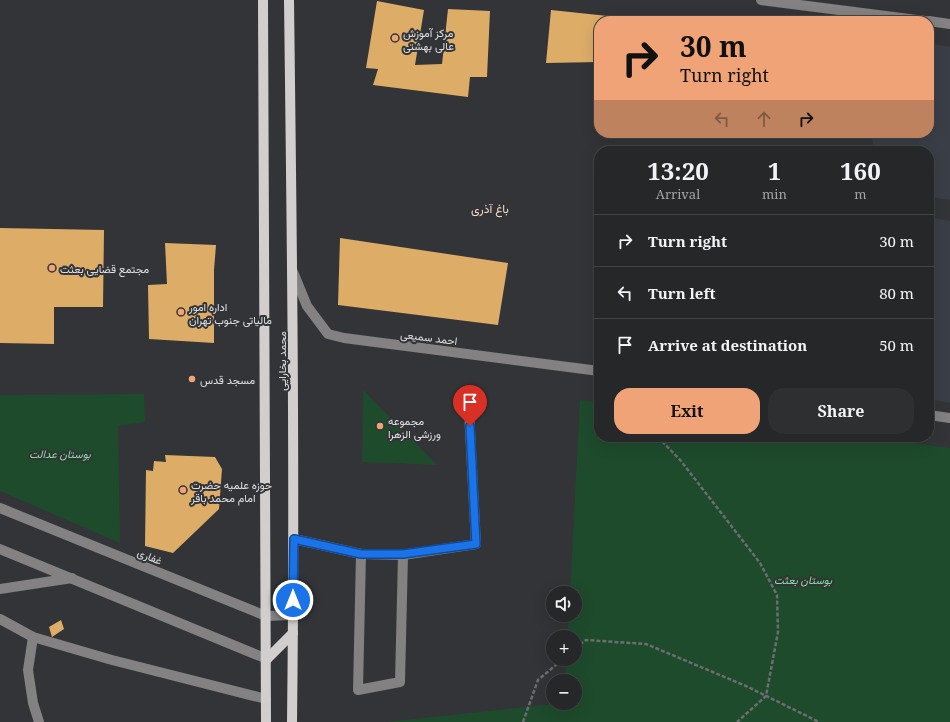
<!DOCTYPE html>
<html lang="en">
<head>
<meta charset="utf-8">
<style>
	:root { --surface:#262729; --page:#2e2f31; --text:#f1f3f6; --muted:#a4a5a8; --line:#424446; --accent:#efa377 }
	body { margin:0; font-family:"Noto Serif",Vazirmatn,serif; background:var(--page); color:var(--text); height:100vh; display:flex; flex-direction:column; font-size:15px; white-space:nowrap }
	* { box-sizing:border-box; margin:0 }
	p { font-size:13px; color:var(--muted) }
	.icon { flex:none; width:22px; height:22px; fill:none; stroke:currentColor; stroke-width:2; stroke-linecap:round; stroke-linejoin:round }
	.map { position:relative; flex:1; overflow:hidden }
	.drawer { position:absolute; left:594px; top:146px; width:340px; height:296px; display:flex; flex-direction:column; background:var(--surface); border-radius:16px; box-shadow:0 4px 16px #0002,0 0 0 1px var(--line) }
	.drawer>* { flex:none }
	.guide { position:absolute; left:594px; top:16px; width:340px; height:122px; border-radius:16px; box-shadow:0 4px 16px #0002,0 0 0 1px var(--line); background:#efa377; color:#111; overflow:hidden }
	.controls { position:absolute; left:546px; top:586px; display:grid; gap:8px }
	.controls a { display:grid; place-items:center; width:36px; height:36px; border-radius:50%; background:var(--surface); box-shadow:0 4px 16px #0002,0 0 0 1px var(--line); font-size:20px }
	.pin { position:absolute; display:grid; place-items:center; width:34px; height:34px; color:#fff; margin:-41px -17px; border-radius:50% 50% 50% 0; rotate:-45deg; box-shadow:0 0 4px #0007 }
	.pin .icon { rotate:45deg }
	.me { position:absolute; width:44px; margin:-22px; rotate:0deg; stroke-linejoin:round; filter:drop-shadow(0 0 3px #0008) }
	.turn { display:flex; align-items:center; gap:14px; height:84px; padding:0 20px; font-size:18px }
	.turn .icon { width:52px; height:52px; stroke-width:2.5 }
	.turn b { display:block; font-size:28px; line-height:34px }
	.lanes { display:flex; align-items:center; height:38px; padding:0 20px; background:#0003; justify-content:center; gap:20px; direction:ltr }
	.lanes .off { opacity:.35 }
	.eta { display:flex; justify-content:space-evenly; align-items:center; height:68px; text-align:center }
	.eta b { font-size:24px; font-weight:700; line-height:28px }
	.action { display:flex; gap:8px; margin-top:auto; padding:8px 20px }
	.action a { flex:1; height:46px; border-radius:16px; background:var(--accent); color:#111; font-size:16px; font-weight:700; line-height:46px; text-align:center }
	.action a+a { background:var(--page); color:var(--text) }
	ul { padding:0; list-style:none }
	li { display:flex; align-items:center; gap:12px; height:52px; padding:0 20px; border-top:1px solid var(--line) }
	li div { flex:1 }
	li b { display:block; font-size:15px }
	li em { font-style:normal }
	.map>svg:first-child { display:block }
	.built { fill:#3a3e46 }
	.green { fill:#1e4b2c }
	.building { fill:#ddad68 }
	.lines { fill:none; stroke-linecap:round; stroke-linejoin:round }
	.path { stroke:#6c6d70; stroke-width:2.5; stroke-dasharray:4 2; stroke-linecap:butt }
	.minor { stroke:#838181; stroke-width:10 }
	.major { stroke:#d2cece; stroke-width:10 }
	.route-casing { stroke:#114b97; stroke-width:10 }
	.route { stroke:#1a73e8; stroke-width:7 }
	.poi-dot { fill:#efa377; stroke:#333437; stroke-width:1.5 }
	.labels { text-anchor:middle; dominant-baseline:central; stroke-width:4; stroke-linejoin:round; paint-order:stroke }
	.poi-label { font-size:11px; fill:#dfe0e2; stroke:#333437; text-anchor:start }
	.street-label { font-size:11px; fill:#dfe0e2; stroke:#333437 }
	.park-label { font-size:11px; font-style:italic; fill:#82e29d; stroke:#333437 }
	.neighbourhood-label { font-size:12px; fill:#f6d8c8; stroke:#333437 }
</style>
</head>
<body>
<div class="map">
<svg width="950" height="722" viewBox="0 0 950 722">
	<rect width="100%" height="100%" fill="#333437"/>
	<g class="built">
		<polygon points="929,43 950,47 950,200 929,197 929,151 873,151 872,133 929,133"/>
		<polygon points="929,217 950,221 950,403 929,399"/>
	</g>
	<g class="green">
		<polygon points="363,390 437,465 362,462"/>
		<polygon points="144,394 145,422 118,426 120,543 0,491 0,395"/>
		<polygon points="580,400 599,403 599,437 866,437 950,448 950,722 385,722 564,703 575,703 575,681 565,681 566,659 575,659 575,637 567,637 569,615 575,615 575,593 570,593"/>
	</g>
	<g class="building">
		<polygon points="377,1 424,10 415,65 442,64 448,9 490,11 487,77 470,77 468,97 373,85 378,69 366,68"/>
		<polygon points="551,10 646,20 646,21 599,21 599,62 546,63"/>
		<polygon points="0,228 104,230 103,307 54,307 54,344 0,343"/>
		<polygon points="340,238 508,263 498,325 338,305"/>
		<polygon points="165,243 216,245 214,270 214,343 149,339 148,285 167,284"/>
		<polygon points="165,455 215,457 222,469 219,509 173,553 145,546 146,470 153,471 154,461 166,462"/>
		<polygon points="61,620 64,629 52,637 49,627"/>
	</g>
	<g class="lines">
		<g class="path">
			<polyline points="658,437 681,461 760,563 777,595 778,632 766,696 737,722"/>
			<polyline points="575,648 586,640 646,644 746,686 819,722"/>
			<polyline points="523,722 538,680 563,659"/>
		</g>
		<g class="minor">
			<polyline points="761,0 925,21"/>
			<polyline points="929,21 950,24"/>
			<polyline points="293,272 307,306 328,334 344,338 599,371"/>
			<polyline points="929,415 950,418"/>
			<polyline points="0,508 266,616 293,615"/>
			<polyline points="294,539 361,554 403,555"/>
			<polyline points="0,549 267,659"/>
			<polyline points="361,554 358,690 400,682 403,555 476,544 469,411"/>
			<polyline points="0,589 72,578"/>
			<polyline points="0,619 33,637 112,660 266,699"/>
			<polyline points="33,637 28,670 33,703 39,722"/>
		</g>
		<g class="major">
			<polyline points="263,0 266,722"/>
			<path d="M289 0C292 241 295 481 292 722"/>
			<polyline points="267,659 293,633"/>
		</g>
	</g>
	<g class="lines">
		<g class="route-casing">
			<polyline id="route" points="293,600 294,539 361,554 403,554 476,544 470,426"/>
		</g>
		<use href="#route" class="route"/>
	</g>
	<g class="poi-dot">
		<circle cx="395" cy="38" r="4"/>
		<circle cx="52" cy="268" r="4"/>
		<circle cx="181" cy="312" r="4"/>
		<circle cx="192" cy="379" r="4"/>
		<circle cx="380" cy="426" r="4"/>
		<circle cx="183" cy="490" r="4"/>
	</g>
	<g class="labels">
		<g class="poi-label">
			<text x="403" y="32">مرکز آموزش<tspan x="403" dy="13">عالی بهشتی</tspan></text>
			<text x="60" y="268">مجتمع قضایی بعثت</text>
			<text x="189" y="306">اداره امور<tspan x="189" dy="13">مالیاتی جنوب تهران</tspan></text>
			<text x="200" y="379">مسجد قدس</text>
			<text x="388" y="420">مجموعه<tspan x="388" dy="13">ورزشی الزهرا</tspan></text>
			<text x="191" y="484">حوزه علمیه حضرت<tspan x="191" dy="13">امام محمد باقر</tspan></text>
		</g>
		<g class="street-label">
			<text transform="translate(429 337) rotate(7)">احمد سمیعی</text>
			<text transform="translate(281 361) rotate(-90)">محمد بخارایی</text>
			<text transform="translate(150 556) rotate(22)">غفاری</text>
		</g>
		<g class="park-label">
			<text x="60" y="453">بوستان عدالت</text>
			<text x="803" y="579">بوستان بعثت</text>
		</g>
		<g class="neighbourhood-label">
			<text x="490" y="208">باغ آذری</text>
		</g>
	</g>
</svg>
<div class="controls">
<a><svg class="icon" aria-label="sound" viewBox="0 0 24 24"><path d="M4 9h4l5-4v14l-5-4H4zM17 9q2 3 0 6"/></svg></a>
<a>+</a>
<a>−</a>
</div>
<div class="pin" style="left:470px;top:426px;background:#d93025"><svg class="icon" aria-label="arrive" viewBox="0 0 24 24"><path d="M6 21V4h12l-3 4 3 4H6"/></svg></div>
<svg class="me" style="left:293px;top:600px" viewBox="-20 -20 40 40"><circle r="17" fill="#1a73e8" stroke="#fff" stroke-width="3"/><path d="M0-11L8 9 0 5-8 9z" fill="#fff"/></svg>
<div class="guide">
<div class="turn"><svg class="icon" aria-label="right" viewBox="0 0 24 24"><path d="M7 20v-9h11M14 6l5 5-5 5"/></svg><div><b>30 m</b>Turn right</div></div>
<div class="lanes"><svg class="icon off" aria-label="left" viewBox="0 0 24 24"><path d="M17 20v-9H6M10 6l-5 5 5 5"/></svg><svg class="icon off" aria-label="ahead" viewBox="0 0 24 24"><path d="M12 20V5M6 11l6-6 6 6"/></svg><svg class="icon" aria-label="right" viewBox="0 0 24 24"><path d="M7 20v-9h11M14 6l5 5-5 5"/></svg></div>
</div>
<section class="drawer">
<div class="eta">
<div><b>13:20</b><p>Arrival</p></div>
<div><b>1</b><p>min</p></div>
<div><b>160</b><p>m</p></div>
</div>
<ul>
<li><svg class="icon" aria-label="right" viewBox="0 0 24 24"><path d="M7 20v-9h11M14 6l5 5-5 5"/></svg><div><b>Turn right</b></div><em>30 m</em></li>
<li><svg class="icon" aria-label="left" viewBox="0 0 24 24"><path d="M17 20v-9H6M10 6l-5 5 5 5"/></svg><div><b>Turn left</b></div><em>80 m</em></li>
<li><svg class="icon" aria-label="arrive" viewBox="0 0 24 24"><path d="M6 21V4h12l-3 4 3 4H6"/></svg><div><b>Arrive at destination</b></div><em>50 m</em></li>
</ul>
<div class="action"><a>Exit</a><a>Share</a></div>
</section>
</div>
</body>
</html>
